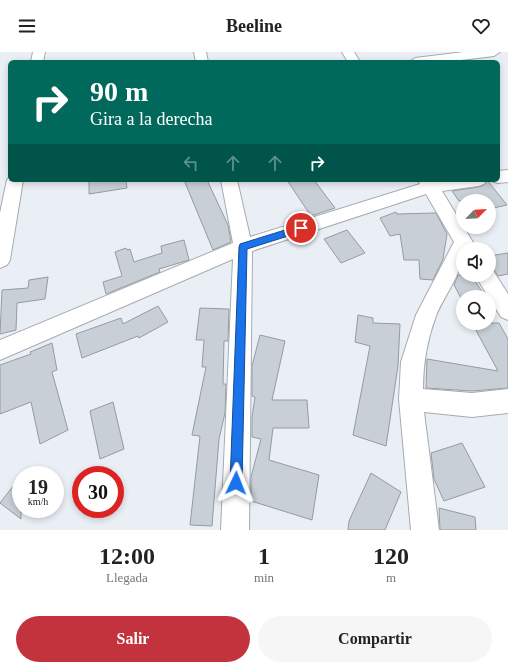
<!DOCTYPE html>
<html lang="es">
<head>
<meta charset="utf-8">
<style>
	:root { --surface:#fff; --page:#f6f6f6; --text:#222; --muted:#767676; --accent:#c3333e }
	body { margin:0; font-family:Georgia,serif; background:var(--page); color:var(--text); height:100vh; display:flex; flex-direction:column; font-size:15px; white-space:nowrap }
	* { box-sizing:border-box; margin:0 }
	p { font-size:13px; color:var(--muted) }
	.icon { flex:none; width:22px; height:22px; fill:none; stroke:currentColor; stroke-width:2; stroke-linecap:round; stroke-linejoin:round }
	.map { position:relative; height:478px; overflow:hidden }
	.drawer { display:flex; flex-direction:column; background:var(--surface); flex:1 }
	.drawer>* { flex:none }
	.hud { position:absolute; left:8px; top:8px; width:492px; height:122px; border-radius:6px; box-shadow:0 2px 6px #0003; background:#00695c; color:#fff; overflow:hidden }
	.needle { width:26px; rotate:66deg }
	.fabs { position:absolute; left:456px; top:142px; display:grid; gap:8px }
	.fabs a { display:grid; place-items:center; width:40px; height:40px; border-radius:50%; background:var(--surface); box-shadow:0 2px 6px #0003; font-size:20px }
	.speed { position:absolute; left:12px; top:414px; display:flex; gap:8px; font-size:20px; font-weight:700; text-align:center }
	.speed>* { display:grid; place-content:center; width:52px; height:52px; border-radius:50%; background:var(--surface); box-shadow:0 2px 6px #0003; line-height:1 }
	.speed small { font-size:10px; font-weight:400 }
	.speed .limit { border:6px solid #d22; background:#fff; color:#111 }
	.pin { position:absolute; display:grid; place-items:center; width:34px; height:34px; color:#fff; margin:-17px; border:2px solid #fff; border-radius:50%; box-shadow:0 1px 4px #0007 }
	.me { position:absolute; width:44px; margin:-22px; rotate:2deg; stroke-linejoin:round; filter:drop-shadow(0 0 3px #0008) }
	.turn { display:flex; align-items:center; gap:14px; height:84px; padding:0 16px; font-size:18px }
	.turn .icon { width:52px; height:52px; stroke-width:2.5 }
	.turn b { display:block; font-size:28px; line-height:34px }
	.lanes { display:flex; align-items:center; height:38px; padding:0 16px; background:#0003; justify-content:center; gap:20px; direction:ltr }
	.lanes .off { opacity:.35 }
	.eta { display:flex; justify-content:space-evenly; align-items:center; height:68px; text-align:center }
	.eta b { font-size:24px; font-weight:700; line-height:28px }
	.action { display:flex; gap:8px; margin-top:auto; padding:8px 16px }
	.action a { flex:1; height:46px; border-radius:24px; background:var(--accent); color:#fff; font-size:16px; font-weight:700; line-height:46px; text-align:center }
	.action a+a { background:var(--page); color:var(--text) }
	header { display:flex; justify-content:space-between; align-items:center; height:52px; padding:0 16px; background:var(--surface); font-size:18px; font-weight:700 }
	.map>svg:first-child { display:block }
	.building { fill:#c9cfd6; stroke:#969ba2 }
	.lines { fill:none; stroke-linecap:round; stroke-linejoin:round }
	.minor-casing { stroke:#a6abb2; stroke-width:2 }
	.minor { fill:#fff; fill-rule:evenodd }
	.route { fill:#1a73e8; stroke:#114b97 }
</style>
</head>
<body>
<header><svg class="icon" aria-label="menu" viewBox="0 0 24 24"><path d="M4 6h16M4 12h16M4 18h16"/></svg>Beeline<svg class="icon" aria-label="heart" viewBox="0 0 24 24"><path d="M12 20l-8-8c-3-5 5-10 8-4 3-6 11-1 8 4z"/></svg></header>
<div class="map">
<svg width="508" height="478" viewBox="0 0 508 478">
	<rect width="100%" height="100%" fill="#eaeff6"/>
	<g class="building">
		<polygon points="89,128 126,128 127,136 89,142"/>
		<polygon points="184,128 207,128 228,173 231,190 213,198"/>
		<polygon points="287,128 314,128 335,156 311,164"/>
		<polygon points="487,128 507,153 489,157 489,149 459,149 452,139 478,135 484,133"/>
		<polygon points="396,160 397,162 436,161 447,182 443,207 433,228 420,227 419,208 404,208 400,182 390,184 380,166"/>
		<polygon points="347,178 365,201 341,211 324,187"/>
		<polygon points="184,188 189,208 159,217 160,220 106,242 103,230 122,224 115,200 126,196 127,198 130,197 134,210 162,201 161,194"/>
		<polygon points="508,201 508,222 498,224 493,216 489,215 489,204"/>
		<polygon points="458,223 471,223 483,241 461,246 454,233"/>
		<polygon points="48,225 45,247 17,251 16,278 0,282 2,238 28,236 29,228"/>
		<polygon points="158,254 168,270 139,286 138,284 82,306 76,282 121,266 123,272"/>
		<polygon points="200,256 229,257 228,289 224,289 223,332 226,332 225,361 219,387 212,474 190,473 200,384 192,383 206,315 202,315 204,288 196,288"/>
		<polygon points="358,263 373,266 373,271 400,272 398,314 386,394 353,383 370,294 355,290"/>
		<polygon points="472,271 499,271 508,287 508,336 472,339 426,336 427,307 498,319"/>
		<polygon points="260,283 285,289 272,348 307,348 309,376 273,376 269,408 319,423 312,468 251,449 251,425 261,387 252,385 252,365 255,345 252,344 252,314"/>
		<polygon points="52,291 57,318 52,320 68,378 40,392 31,350 0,362 0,313 31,302 30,300"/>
		<polygon points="113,350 124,397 100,407 90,359"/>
		<polygon points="462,391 485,435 444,449 434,427 431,401"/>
		<polygon points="371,421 401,440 385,478 348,478 349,469"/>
		<polygon points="21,424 21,467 0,451"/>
		<polygon points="439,456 475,465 476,478 440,478"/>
	</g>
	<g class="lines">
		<g class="minor-casing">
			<g id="minor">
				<polygon points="33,0 45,0 43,10 31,10"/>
				<polygon points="194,0 206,0 208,10 196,10"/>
				<polygon points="342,0 354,0 360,10 348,10"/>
				<polygon points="464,0 500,0 494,4 445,10 409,10 415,6"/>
				<polygon points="508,118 508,130 498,131 492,129 498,128 498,119"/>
				<polygon points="10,124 10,128 23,128 10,208 7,213 0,216 0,161 7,128"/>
				<path d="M221 128H237L250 185 420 132 418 128H486L484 132 478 134 442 139 477 197H463C463 222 445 241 436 264 427 288 423 312 423 337L472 341 508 337V361L472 365 424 360 439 478H411L399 347 401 310 416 263 454 190 426 142 252 199 249 478H221L233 207 0 308V288L233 191Z"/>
				<polygon points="489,216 492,217 508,242 508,268 501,265 475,223 489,223"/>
			</g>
		</g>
		<use href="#minor" class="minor"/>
	</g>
	<polygon class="route" points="301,173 305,176 304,179 247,197 242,431 240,435 236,437 232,435 230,431 239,195 240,192"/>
</svg>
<div class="fabs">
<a><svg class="needle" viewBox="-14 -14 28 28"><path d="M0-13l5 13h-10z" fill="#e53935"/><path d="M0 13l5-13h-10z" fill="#767676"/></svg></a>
<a><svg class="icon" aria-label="sound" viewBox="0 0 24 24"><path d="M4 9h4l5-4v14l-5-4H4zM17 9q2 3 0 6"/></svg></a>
<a><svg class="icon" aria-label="search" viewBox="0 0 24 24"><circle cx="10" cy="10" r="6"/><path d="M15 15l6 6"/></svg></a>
</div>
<div class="speed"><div>19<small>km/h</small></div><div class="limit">30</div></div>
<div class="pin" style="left:301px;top:176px;background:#d93025"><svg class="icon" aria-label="arrive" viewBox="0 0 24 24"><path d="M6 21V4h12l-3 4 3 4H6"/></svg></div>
<svg class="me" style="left:236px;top:431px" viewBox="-20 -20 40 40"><path d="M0-17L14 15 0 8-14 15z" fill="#1a73e8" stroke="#fff" stroke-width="4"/></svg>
<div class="hud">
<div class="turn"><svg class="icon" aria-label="right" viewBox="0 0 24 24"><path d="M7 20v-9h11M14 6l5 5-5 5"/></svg><div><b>90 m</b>Gira a la derecha</div></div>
<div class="lanes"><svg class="icon off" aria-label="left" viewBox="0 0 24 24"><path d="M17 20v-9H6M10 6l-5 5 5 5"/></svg><svg class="icon off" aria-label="ahead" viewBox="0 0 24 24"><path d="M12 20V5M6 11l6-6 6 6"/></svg><svg class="icon off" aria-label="ahead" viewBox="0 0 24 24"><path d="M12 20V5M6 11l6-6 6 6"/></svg><svg class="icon" aria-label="right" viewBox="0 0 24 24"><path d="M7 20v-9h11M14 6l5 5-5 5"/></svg></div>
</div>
</div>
<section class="drawer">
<div class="eta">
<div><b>12:00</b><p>Llegada</p></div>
<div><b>1</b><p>min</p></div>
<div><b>120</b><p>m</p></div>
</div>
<div class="action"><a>Salir</a><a>Compartir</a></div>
</section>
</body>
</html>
